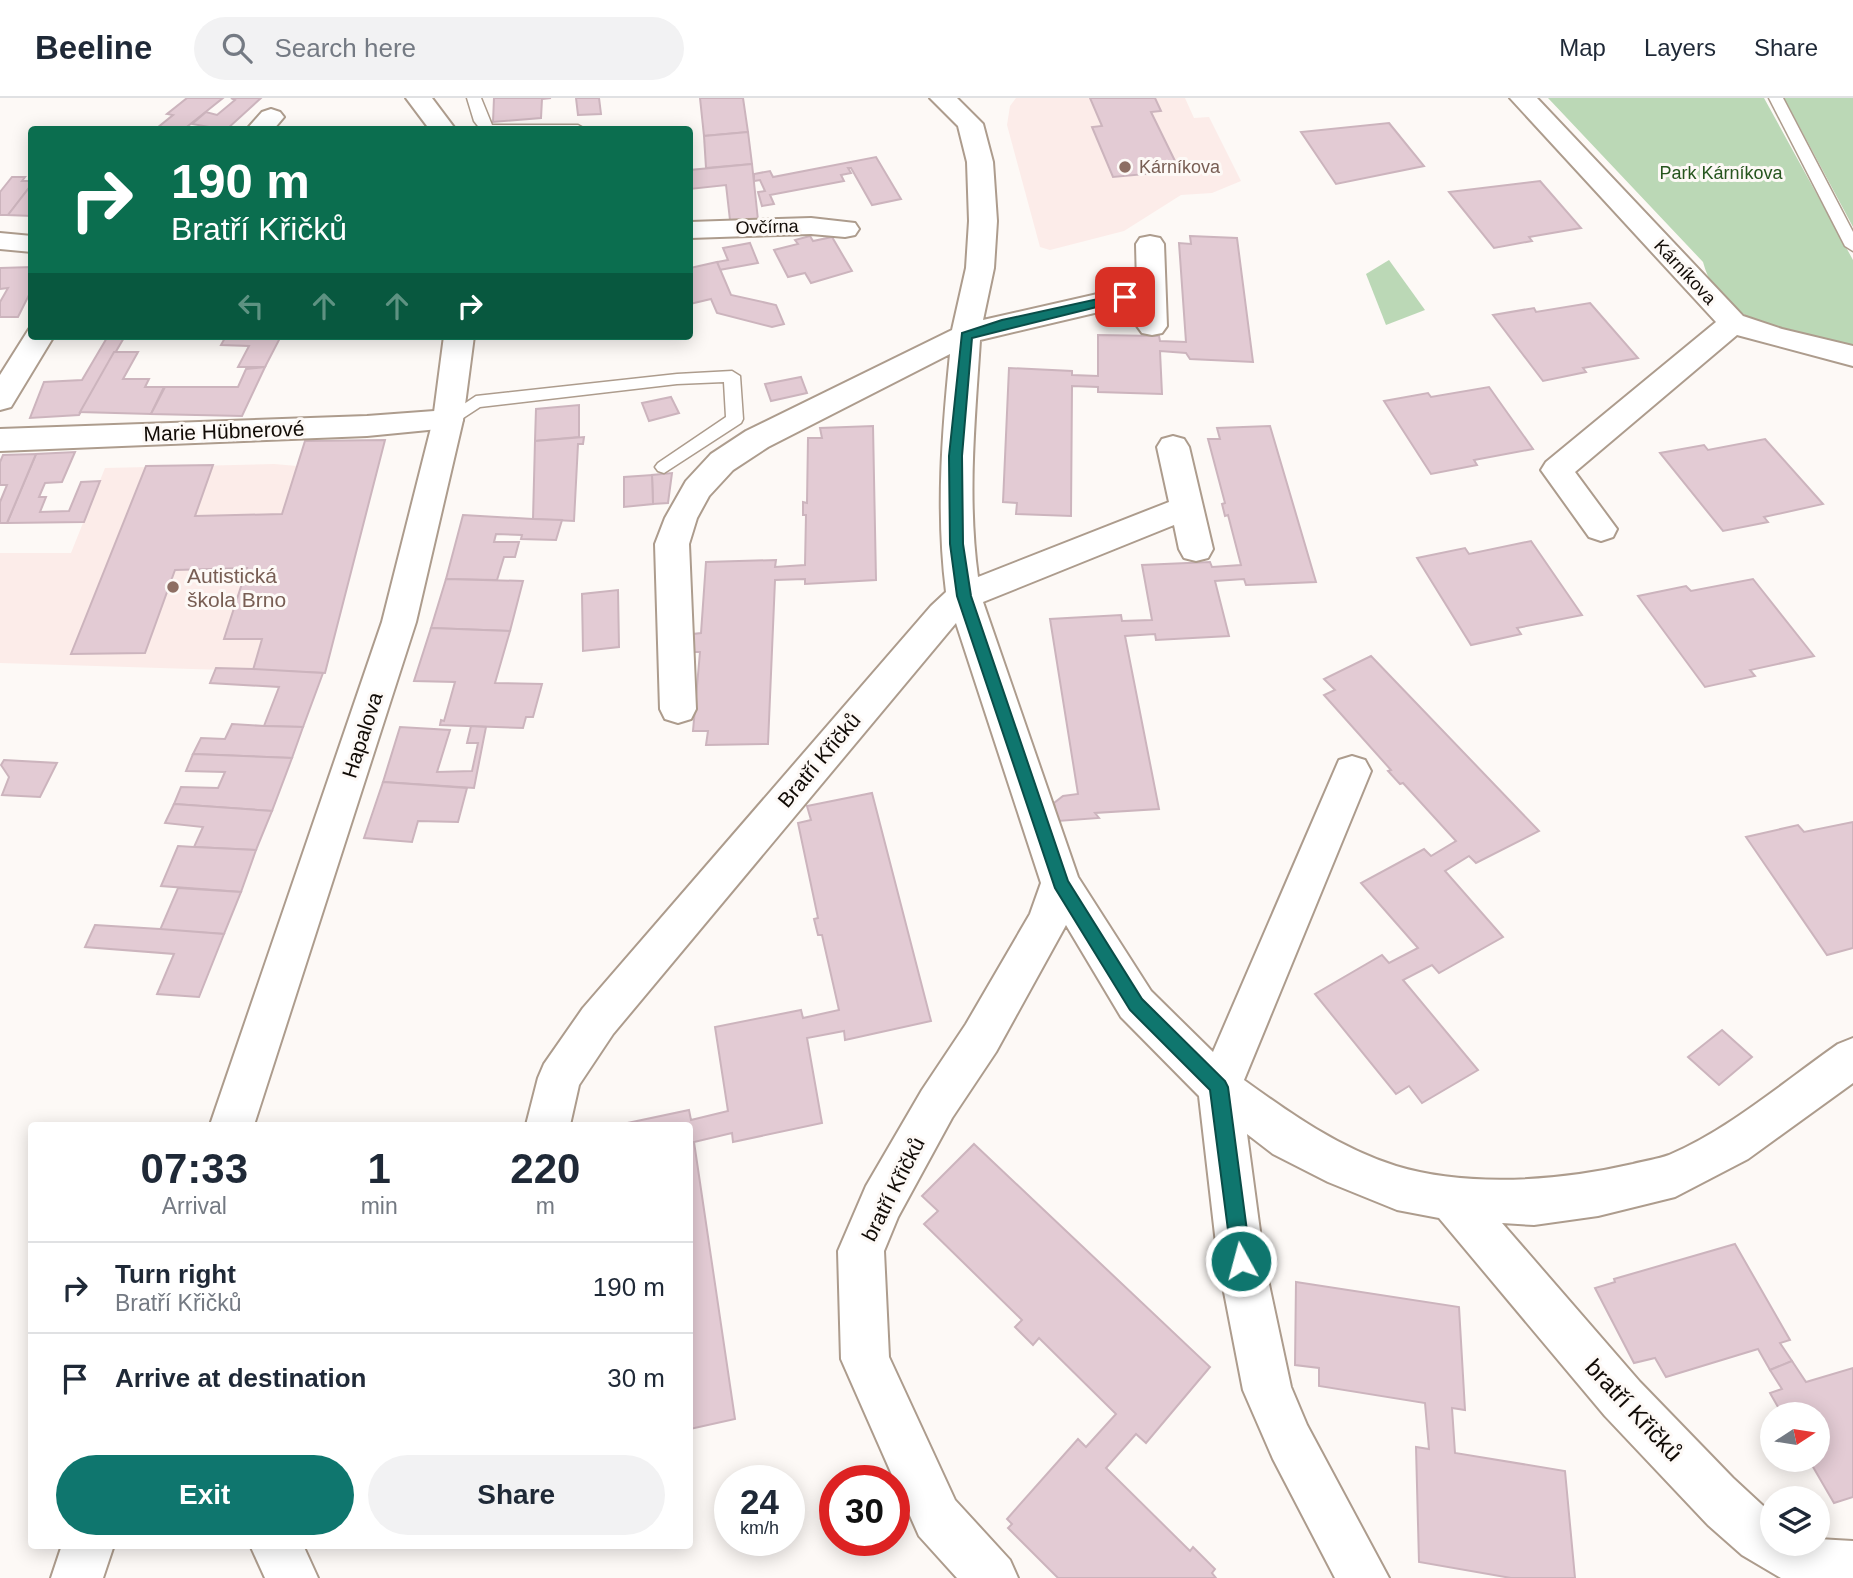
<!DOCTYPE html>
<html lang="en">
<head>
<meta charset="utf-8">
<style>
	:root { --surface:#fff; --page:#f2f2f3; --text:#1f2937; --muted:#747a83; --line:#e0e1e3; --accent:#0f766e }
	body { margin:0; font-family:Helvetica,sans-serif; background:var(--page); color:var(--text); height:100vh; display:flex; flex-direction:column; font-size:26px; white-space:nowrap }
	* { box-sizing:border-box; margin:0 }
	p { font-size:23px; color:var(--muted) }
	.icon { flex:none; width:38px; height:38px; fill:none; stroke:currentColor; stroke-width:2; stroke-linecap:round; stroke-linejoin:round }
	.map { position:relative; flex:1; overflow:hidden }
	.details { position:absolute; left:28px; top:1024px; width:665px; height:427px; display:flex; flex-direction:column; background:var(--surface); border-radius:7px; box-shadow:0 4px 18px #0003 }
	.details>* { flex:none }
	.hud { position:absolute; left:28px; top:28px; width:665px; height:214px; border-radius:7px; box-shadow:0 4px 18px #0003; background:#0b6e4f; color:#fff; overflow:hidden }
	.needle { width:46px; rotate:78deg }
	.fabs { position:absolute; left:1760px; top:1304px; display:grid; gap:14px }
	.fabs a { display:grid; place-items:center; width:70px; height:70px; border-radius:50%; background:var(--surface); box-shadow:0 4px 18px #0003; font-size:35px }
	.speed { position:absolute; left:714px; top:1367px; display:flex; gap:14px; font-size:35px; font-weight:700; text-align:center }
	.speed>* { display:grid; place-content:center; width:91px; height:91px; border-radius:50%; background:var(--surface); box-shadow:0 4px 18px #0003; line-height:1 }
	.speed small { font-size:18px; font-weight:400 }
	.speed .limit { border:10px solid #d22; background:#fff; color:#111 }
	.pin { position:absolute; display:grid; place-items:center; width:60px; height:60px; color:#fff; margin:-30px; border-radius:14px; box-shadow:0 4px 10px #0006 }
	.me { position:absolute; width:77px; margin:-38px; rotate:353deg; stroke-linejoin:round; filter:drop-shadow(0 0 5px #0008) }
	.turn { display:flex; align-items:center; gap:24px; height:147px; padding:0 28px; font-size:32px }
	.turn .icon { width:91px; height:91px; stroke-width:2.5 }
	.turn b { display:block; font-size:49px; line-height:60px }
	.lanes { display:flex; align-items:center; height:66px; padding:0 28px; background:#0003; justify-content:center; gap:35px; direction:ltr }
	.lanes .off { opacity:.35 }
	.eta { display:flex; justify-content:space-evenly; align-items:center; height:119px; text-align:center }
	.eta b { font-size:42px; font-weight:800; line-height:49px }
	.primary-button { display:flex; gap:14px; margin-top:auto; padding:14px 28px }
	.primary-button a { flex:1; height:80px; border-radius:42px; background:var(--accent); color:#fff; font-size:28px; font-weight:800; line-height:80px; text-align:center }
	.primary-button a+a { background:var(--page); color:var(--text) }
	ul { padding:0; list-style:none }
	li { display:flex; align-items:center; gap:21px; height:91px; padding:0 28px; border-top:2px solid var(--line) }
	li div { flex:1 }
	li b { display:block; font-size:26px }
	li em { font-style:normal }
	header { display:flex; align-items:center; gap:42px; box-sizing:border-box; height:98px; padding:0 35px; background:var(--surface); border-bottom:2px solid var(--line) }
	header strong { font-size:33px }
	nav { display:flex; gap:38px; margin-inline-start:auto; font-size:24px }
	.search { width:490px; height:63px; background:var(--page); display:flex; align-items:center; gap:18px; box-sizing:border-box; padding:0 24px; border-radius:38px; color:var(--muted); font-size:26px }
	.map>svg:first-child { display:block }
	.education { fill:#fcece9 }
	.green { fill:#bbd8b6 }
	.building { fill:#e3cbd4; stroke:#ccb4bd; stroke-width:2 }
	.lines { fill:none; stroke-linecap:round; stroke-linejoin:round }
	.service-casing { stroke:#ad9c8d; stroke-width:3 }
	.minor-casing { stroke:#ad9c8d; stroke-width:4 }
	.tertiary-casing { stroke:#ad9c8d; stroke-width:4 }
	.trunk-casing { stroke:#ad9c8d; stroke-width:4 }
	.service { fill:#fff; fill-rule:evenodd }
	.minor { fill:#fff; fill-rule:evenodd }
	.tertiary { fill:#fff; fill-rule:evenodd }
	.trunk { fill:#fff; fill-rule:evenodd }
	.route { fill:#0f766e; stroke:#0a4d48; stroke-width:2 }
	.education-dot { fill:#8d6e63; stroke:#fdf9f6; stroke-width:2.5 }
	.labels { text-anchor:middle; dominant-baseline:central; stroke-width:6; stroke-linejoin:round; paint-order:stroke }
	.far-education-label { font-size:18px; fill:#785e54; stroke:#fdf9f6; text-anchor:start }
	.far-park-label { font-size:18px; fill:#26551e; stroke:#fdf9f6 }
	.far-street-label { font-size:18px; fill:#110b06; stroke:#fdf9f6 }
	.street-label { font-size:21px; fill:#110b06; stroke:#fdf9f6 }
	.education-label { font-size:21px; fill:#785e54; stroke:#fdf9f6; text-anchor:start }
	.near-street-label { font-size:24px; fill:#110b06; stroke:#fdf9f6 }
</style>
</head>
<body>
<header>
<strong>Beeline</strong>
<div class="search"><svg class="icon" aria-label="search" viewBox="0 0 24 24"><circle cx="10" cy="10" r="6"/><path d="M15 15l6 6"/></svg>Search here</div>
<nav><a>Map</a><a>Layers</a><a>Share</a></nav>
</header>
<div class="map">
<svg width="1853" height="1480" viewBox="0 0 1853 1480">
	<rect width="100%" height="100%" fill="#fdf9f6"/>
	<g class="education">
		<polygon points="1016,0 1185,0 1194,20 1209,19 1241,83 1212,95 1181,97 1124,133 1050,152 1040,149 1007,27 1010,8"/>
		<polygon points="385,342 325,575 0,565 0,455 71,455 105,370 274,366 297,368 305,343"/>
	</g>
	<g class="green">
		<path d="M1548 0H1764L1853 162V247C1797 234 1720 230 1703 164Z"/>
		<polygon points="1784,0 1853,0 1853,129"/>
		<polygon points="1389,162 1425,212 1386,227 1366,176"/>
	</g>
	<g class="building">
		<polygon points="187,0 223,0 183,32 157,30 173,17 167,16"/>
		<polygon points="231,0 261,0 226,32 192,26 206,14 217,17 235,2"/>
		<polygon points="494,0 551,0 542,1 541,20 493,24"/>
		<polygon points="576,0 599,0 601,16 578,17"/>
		<polygon points="700,0 743,0 748,34 704,38"/>
		<polygon points="1090,0 1155,0 1161,13 1151,14 1175,63 1164,64 1168,74 1113,79 1092,29 1102,28"/>
		<polygon points="1389,25 1424,68 1336,86 1301,34"/>
		<polygon points="748,34 752,66 706,70 704,38"/>
		<polygon points="876,59 901,101 872,107 851,70 848,70 851,75 841,77 844,83 770,97 774,106 762,108 758,94 765,93 760,82 754,83 754,76 770,73 773,79"/>
		<polygon points="752,66 758,122 730,122 726,87 690,91 690,72"/>
		<polygon points="12,79 25,79 22,83 32,83 32,86 8,117 0,117 0,94"/>
		<polygon points="1540,83 1581,130 1529,139 1532,143 1494,150 1449,94"/>
		<polygon points="32,86 32,118 8,117"/>
		<polygon points="810,138 813,143 832,139 852,173 811,185 805,175 788,179 774,152 798,146 795,142"/>
		<polygon points="1190,138 1237,140 1253,264 1190,261 1186,255 1160,253 1162,296 1098,294 1098,289 1072,288 1071,418 1016,416 1017,405 1003,404 1009,270 1072,273 1072,277 1098,278 1098,237 1159,238 1160,243 1186,244 1179,145 1191,146"/>
		<polygon points="750,145 758,165 719,172 717,164 728,162 723,150"/>
		<polygon points="717,164 731,197 776,207 784,226 772,229 717,215 711,201 690,206 690,170"/>
		<polygon points="32,169 32,191 18,219 0,219 0,204 8,190 0,191 0,170"/>
		<polygon points="1590,205 1638,260 1583,270 1586,274 1543,283 1493,217 1534,210 1536,214"/>
		<polygon points="108,238 125,238 79,317 30,320 44,284 82,282"/>
		<polygon points="226,238 281,238 265,269 238,269 249,248 221,247"/>
		<polygon points="114,254 138,254 123,281 149,281 145,289 164,289 151,316 80,314"/>
		<polygon points="265,269 242,318 151,316 165,289 238,289 246,271"/>
		<polygon points="801,279 807,295 771,303 765,286"/>
		<polygon points="1489,289 1533,351 1474,362 1477,367 1431,376 1384,303 1428,295 1431,299"/>
		<polygon points="671,299 679,315 649,323 642,305"/>
		<polygon points="579,307 579,339 535,343 536,311"/>
		<polygon points="873,328 876,482 805,486 805,481 775,482 768,646 706,647 708,633 693,633 700,554 691,554 693,536 701,535 706,464 776,462 775,469 805,467 806,417 803,417 803,404 807,405 808,340 822,340 820,330"/>
		<polygon points="1270,328 1316,484 1246,487 1244,481 1215,483 1229,538 1156,542 1155,536 1125,538 1159,711 1095,715 1099,720 1058,723 1054,705 1063,698 1078,696 1050,521 1121,517 1122,523 1152,522 1142,467 1210,464 1212,469 1241,467 1228,417 1225,418 1222,406 1225,405 1208,341 1220,341 1217,330"/>
		<polygon points="584,339 583,346 578,346 574,423 533,421 535,343"/>
		<polygon points="1765,341 1823,406 1764,419 1768,424 1723,433 1660,355 1704,347 1708,352"/>
		<polygon points="385,342 325,575 253,572 262,541 224,541 247,470 175,472 145,555 71,556 146,368 213,367 195,418 282,416 305,343"/>
		<polygon points="75,354 62,384 45,385 39,399 46,399 40,414 69,413 81,384 100,383 84,424 7,425 36,356"/>
		<polygon points="36,356 7,425 0,425 0,404 7,387 0,387 0,364 3,357"/>
		<polygon points="672,375 668,405 653,406 652,377"/>
		<polygon points="652,377 653,406 624,409 624,379"/>
		<polygon points="463,417 533,421 562,422 556,442 521,441 522,437 496,436 494,444 519,444 515,459 504,459 497,482 446,481"/>
		<polygon points="1531,443 1582,517 1517,530 1521,536 1471,547 1417,460 1465,450 1469,456"/>
		<polygon points="446,481 523,483 510,533 431,530"/>
		<polygon points="1753,481 1814,558 1750,572 1755,578 1705,589 1638,498 1686,488 1691,493"/>
		<polygon points="618,492 619,549 583,553 582,496"/>
		<polygon points="431,530 510,533 495,585 542,586 533,619 526,619 523,630 440,627 441,622 444,623 455,584 414,583"/>
		<polygon points="1371,558 1539,733 1476,765 1469,758 1445,773 1503,839 1439,875 1432,867 1403,882 1478,972 1422,1005 1409,988 1396,996 1315,896 1382,857 1389,865 1418,850 1361,785 1424,751 1431,758 1456,743 1403,685 1400,686 1388,673 1391,672 1324,597 1335,592 1324,581"/>
		<polygon points="216,570 253,571 323,575 303,629 264,628 279,589 210,585"/>
		<polygon points="232,626 264,628 303,629 292,660 193,656 201,640 225,641"/>
		<polygon points="471,628 486,629 474,690 383,684 400,629 450,632 437,674 472,673 478,645 467,645"/>
		<polygon points="193,656 292,660 272,713 174,706 181,689 218,690 225,674 186,673"/>
		<polygon points="4,662 57,665 40,699 2,697 9,679 1,667"/>
		<polygon points="383,684 467,690 458,724 418,723 412,744 364,740"/>
		<polygon points="872,695 931,923 845,942 844,933 807,940 822,1025 733,1044 732,1035 694,1044 735,1321 690,1331 690,1027 618,1027 689,1012 691,1022 728,1013 715,929 801,912 803,920 839,912 822,837 818,837 814,821 818,820 798,725 811,722 807,708"/>
		<polygon points="174,706 272,713 256,752 194,749 203,729 165,725"/>
		<polygon points="1853,724 1853,850 1827,857 1746,739 1798,727 1804,734"/>
		<polygon points="178,748 194,749 256,752 241,794 161,788"/>
		<polygon points="178,790 241,794 224,836 160,832"/>
		<polygon points="95,827 160,831 224,836 199,899 157,896 174,856 85,849"/>
		<polygon points="1722,932 1752,959 1719,987 1688,959"/>
		<polygon points="974,1046 1210,1269 1146,1345 1136,1336 1106,1370 1190,1453 1193,1449 1215,1471 1212,1475 1216,1480 1058,1480 1008,1430 1012,1426 1007,1421 1078,1341 1086,1349 1116,1316 1039,1240 1033,1247 1015,1229 1022,1222 924,1126 938,1113 922,1098"/>
		<polygon points="1735,1146 1790,1242 1780,1245 1792,1263 1770,1272 1758,1251 1666,1279 1655,1260 1634,1265 1595,1190 1615,1184 1614,1181"/>
		<polygon points="1296,1184 1459,1209 1465,1312 1452,1310 1455,1355 1565,1373 1575,1480 1511,1480 1419,1464 1416,1349 1429,1351 1425,1305 1319,1288 1319,1270 1295,1267"/>
		<polygon points="1792,1263 1806,1284 1853,1270 1853,1399 1834,1405 1809,1362 1818,1362 1818,1316 1782,1316 1770,1295 1782,1291 1770,1272"/>
	</g>
	<g class="lines">
		<g class="service-casing">
			<g id="service">
				<polygon points="467,0 481,0 492,27 578,27 585,31 481,32 474,23"/>
				<polygon points="1769,0 1783,0 1853,134 1853,153 1845,148"/>
				<polygon points="732,273 740,278 743,321 741,325 664,375 658,373 655,369 658,365 726,319 724,284 677,286 480,309 454,326 442,326 440,322 476,298 677,276"/>
			</g>
		</g>
		<g class="minor-casing">
			<g id="minor">
				<path d="M930 0H957L983 26 993 64 997 123 994 170 983 222 1137 187 1136 146 1140 140 1150 138 1160 140 1164 146 1167 228 1162 235 1152 237 1142 235 1137 228V205L980 242C975 321 967 400 978 479L1169 404 1157 349 1162 341 1173 338 1184 341 1189 349 1213 451 1208 460 1196 463 1184 460 1179 451 1174 427 983 504 1078 779 1151 893 1213 954 1339 662 1352 658 1365 662 1371 673 1244 982C1291 1016 1339 1050 1396 1068 1469 1090 1559 1083 1633 1066 1644 1063 1658 1061 1669 1057 1728 1032 1785 983 1838 946L1853 940V985L1748 1061 1675 1099 1598 1118 1534 1127 1502 1125 1640 1284 1733 1380 1773 1417V1446H1818V1441L1853 1443V1480H1781L1742 1457 1708 1427 1605 1318 1439 1120 1397 1112 1328 1084 1273 1056 1247 1036 1264 1163 1291 1289 1307 1327 1389 1480H1335L1273 1361 1243 1292 1218 1163 1199 998 1121 919 1066 827 996 954 952 1020 898 1119 884 1153 889 1259 955 1402 1010 1462 1018 1480H957L919 1438 841 1261 838 1153 866 1088 922 992 966 926 1030 816 1041 785 956 525 613 936 579 987 570 1027H526L538 980 544 966 583 910 931 508 946 494C936 414 942 336 950 256L768 349 733 372 709 398 697 420 689 446 696 611 691 621 678 625 665 621 660 611 655 446 665 420 686 383 711 356 746 333 952 232 966 170 969 123 967 64 958 28Z"/>
				<polygon points="1510,0 1537,0 1743,218 1782,231 1853,248 1853,268 1737,237 1575,374 1617,431 1613,439 1601,443 1589,439 1541,372 1546,364 1716,224"/>
				<polygon points="271,11 280,14 284,19 273,32 246,32 262,14"/>
				<polygon points="811,120 855,125 859,131 855,137 845,139 811,136 690,140 690,124"/>
				<polygon points="0,135 32,138 32,154 0,151"/>
				<polygon points="29,231 32,231 32,238 54,238 11,309 0,312 0,277"/>
				<polygon points="448,312 459,315 463,322 459,329 367,338 0,353 0,331 367,318"/>
			</g>
		</g>
		<g class="tertiary-casing">
			<g id="tertiary">
				<polygon points="406,0 432,0 456,32 430,32"/>
				<polygon points="444,238 474,238 463,322 416,524 254,1027 210,1027 382,524 433,322"/>
				<polygon points="62,1447 114,1447 103,1480 51,1480"/>
			</g>
		</g>
		<g class="trunk-casing">
			<polygon id="trunk" points="250,1447 303,1447 318,1480 265,1480"/>
		</g>
		<use href="#service" class="service"/>
		<use href="#minor" class="minor"/>
		<use href="#tertiary" class="tertiary"/>
		<use href="#trunk" class="trunk"/>
	</g>
	<polygon class="route" points="1125,195 1131,199 1129,201 972,240 962,358 963,446 971,498 1068,783 1142,901 1225,983 1228,989 1251,1163 1248,1170 1241,1173 1234,1170 1232,1163 1210,992 1130,912 1055,790 957,498 950,446 949,358 962,235 1002,222"/>
	<g class="education-dot">
		<circle cx="1125" cy="69" r="7"/>
		<circle cx="173" cy="489" r="7"/>
	</g>
	<g class="labels">
		<g class="far-education-label">
			<text x="1139" y="69">Kárníkova</text>
		</g>
		<g class="far-park-label">
			<text x="1721" y="75">Park Kárníkova</text>
		</g>
		<g class="far-street-label">
			<text transform="translate(767 129) rotate(-2)">Ovčírna</text>
			<text transform="translate(1685 174) rotate(47)">Kárníkova</text>
		</g>
		<g class="street-label">
			<text transform="translate(224 333) rotate(-2)">Marie Hübnerové</text>
			<text transform="translate(362 637) rotate(-72)">Hapalova</text>
			<text transform="translate(819 662) rotate(-50)">Bratří Křičků</text>
			<text transform="translate(893 1091) rotate(-63)">bratří Křičků</text>
		</g>
		<g class="education-label">
			<text x="187" y="477">Autistická<tspan x="187" dy="24">škola Brno</tspan></text>
		</g>
		<g class="near-street-label">
			<text transform="translate(1634 1312) rotate(47)">bratří Křičků</text>
		</g>
	</g>
</svg>
<div class="fabs">
<a><svg class="needle" viewBox="-14 -14 28 28"><path d="M0-13l5 13h-10z" fill="#e53935"/><path d="M0 13l5-13h-10z" fill="#747a83"/></svg></a>
<a><svg class="icon" aria-label="layers" viewBox="0 0 24 24"><path d="M12 4l9 5-9 5-9-5zM3 14l9 5 9-5"/></svg></a>
</div>
<div class="speed"><div>24<small>km/h</small></div><div class="limit">30</div></div>
<div class="pin" style="left:1125px;top:199px;background:#d93025"><svg class="icon" aria-label="arrive" viewBox="0 0 24 24"><path d="M6 21V4h12l-3 4 3 4H6"/></svg></div>
<svg class="me" style="left:1241px;top:1163px" viewBox="-20 -20 40 40"><circle r="17" fill="#0f766e" stroke="#fff" stroke-width="3"/><path d="M0-11L8 9 0 5-8 9z" fill="#fff"/></svg>
<div class="hud">
<div class="turn"><svg class="icon" aria-label="right" viewBox="0 0 24 24"><path d="M7 20v-9h11M14 6l5 5-5 5"/></svg><div><b>190 m</b>Bratří Křičků</div></div>
<div class="lanes"><svg class="icon off" aria-label="left" viewBox="0 0 24 24"><path d="M17 20v-9H6M10 6l-5 5 5 5"/></svg><svg class="icon off" aria-label="ahead" viewBox="0 0 24 24"><path d="M12 20V5M6 11l6-6 6 6"/></svg><svg class="icon off" aria-label="ahead" viewBox="0 0 24 24"><path d="M12 20V5M6 11l6-6 6 6"/></svg><svg class="icon" aria-label="right" viewBox="0 0 24 24"><path d="M7 20v-9h11M14 6l5 5-5 5"/></svg></div>
</div>
<section class="details">
<div class="eta">
<div><b>07:33</b><p>Arrival</p></div>
<div><b>1</b><p>min</p></div>
<div><b>220</b><p>m</p></div>
</div>
<ul>
<li><svg class="icon" aria-label="right" viewBox="0 0 24 24"><path d="M7 20v-9h11M14 6l5 5-5 5"/></svg><div><b>Turn right</b><p>Bratří Křičků</p></div><em>190 m</em></li>
<li><svg class="icon" aria-label="arrive" viewBox="0 0 24 24"><path d="M6 21V4h12l-3 4 3 4H6"/></svg><div><b>Arrive at destination</b></div><em>30 m</em></li>
</ul>
<div class="primary-button"><a>Exit</a><a>Share</a></div>
</section>
</div>
</body>
</html>
